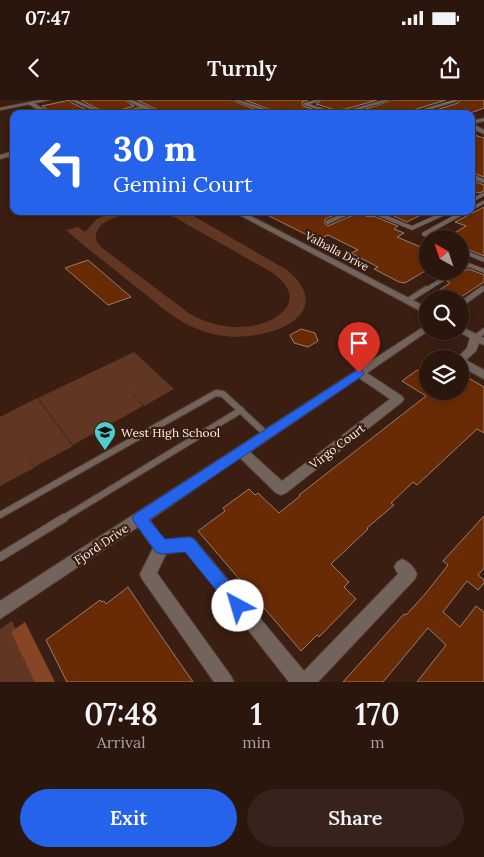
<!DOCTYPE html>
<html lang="en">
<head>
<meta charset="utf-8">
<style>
	:root { --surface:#2b160d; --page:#37231b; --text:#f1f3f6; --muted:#a69f9d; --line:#47352e; --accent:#2563eb }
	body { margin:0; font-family:Lora,serif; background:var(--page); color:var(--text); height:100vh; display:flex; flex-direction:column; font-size:19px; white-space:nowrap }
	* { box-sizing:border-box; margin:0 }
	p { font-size:16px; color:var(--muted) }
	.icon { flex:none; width:28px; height:28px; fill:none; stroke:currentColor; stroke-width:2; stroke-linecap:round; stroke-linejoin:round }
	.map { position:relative; height:582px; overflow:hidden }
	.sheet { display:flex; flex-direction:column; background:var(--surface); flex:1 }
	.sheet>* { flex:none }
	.hud { position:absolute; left:10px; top:10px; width:465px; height:105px; border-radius:10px; box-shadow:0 2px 8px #0003,0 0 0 1px var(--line); background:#2563eb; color:#fff; overflow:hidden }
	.needle { width:32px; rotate:320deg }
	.tools { position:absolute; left:419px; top:130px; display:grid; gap:10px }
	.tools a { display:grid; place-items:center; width:50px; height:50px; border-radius:50%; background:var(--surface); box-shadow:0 2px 8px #0003,0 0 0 1px var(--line); font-size:25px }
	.pin { position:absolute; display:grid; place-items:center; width:42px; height:42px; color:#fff; margin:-51px -21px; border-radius:50% 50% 50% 0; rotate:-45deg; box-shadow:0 0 5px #0007 }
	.pin .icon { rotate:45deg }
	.me { position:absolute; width:55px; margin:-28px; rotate:321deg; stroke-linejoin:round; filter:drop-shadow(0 0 4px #0008) }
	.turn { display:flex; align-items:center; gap:18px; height:105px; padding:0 20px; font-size:22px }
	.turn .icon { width:65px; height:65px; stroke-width:2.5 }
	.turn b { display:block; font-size:35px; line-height:42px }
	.eta { display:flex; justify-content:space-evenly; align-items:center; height:85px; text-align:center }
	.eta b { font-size:30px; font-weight:600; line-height:35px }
	.button { display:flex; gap:10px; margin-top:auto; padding:10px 20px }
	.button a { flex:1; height:58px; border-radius:30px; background:var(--accent); color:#fff; font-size:20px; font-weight:600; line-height:58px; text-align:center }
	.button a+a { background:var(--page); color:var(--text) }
	.status { display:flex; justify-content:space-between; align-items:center; height:35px; padding:0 25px; background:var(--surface); direction:ltr }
	.status svg { height:14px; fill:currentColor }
	header { display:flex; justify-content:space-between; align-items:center; height:65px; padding:0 20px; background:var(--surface); font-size:22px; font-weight:600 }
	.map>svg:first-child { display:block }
	.green { fill:#613723; fill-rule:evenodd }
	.forest { fill:#864524 }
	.building { fill:#692b05; stroke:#9d7c6c }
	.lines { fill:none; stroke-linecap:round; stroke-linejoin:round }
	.service-far5-casing { stroke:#543c30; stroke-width:3 }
	.service-far4-casing { stroke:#543c30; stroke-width:4.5 }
	.service-far3-casing { stroke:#543c30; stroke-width:5 }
	.service-far2-casing { stroke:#543c30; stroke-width:7 }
	.service-far1-casing { stroke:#543c30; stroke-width:8 }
	.service-casing { stroke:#543c30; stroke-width:10 }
	.minor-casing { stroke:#543c30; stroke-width:2 }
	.tertiary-casing { stroke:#543c30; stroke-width:2 }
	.service-far5 { stroke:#72635d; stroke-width:2.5 }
	.service-far4 { stroke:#72635d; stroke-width:3 }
	.service-far3 { stroke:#72635d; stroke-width:4 }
	.service-far2 { stroke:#72635d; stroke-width:5 }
	.service-far1 { stroke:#72635d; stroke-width:6 }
	.service { stroke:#72635d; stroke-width:8 }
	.minor { fill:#72635d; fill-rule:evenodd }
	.tertiary { fill:#72635d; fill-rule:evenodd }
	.route { fill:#2563eb; stroke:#184099 }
	.labels { text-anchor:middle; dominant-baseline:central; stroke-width:4.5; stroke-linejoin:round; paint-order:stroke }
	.far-street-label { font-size:11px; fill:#fcf1ec; stroke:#391e11 }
	.poi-label { font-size:12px; fill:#fcf1ec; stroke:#391e11; text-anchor:start }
	.street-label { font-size:12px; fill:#fcf1ec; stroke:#391e11 }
</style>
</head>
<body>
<div class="status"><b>07:47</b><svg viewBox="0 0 49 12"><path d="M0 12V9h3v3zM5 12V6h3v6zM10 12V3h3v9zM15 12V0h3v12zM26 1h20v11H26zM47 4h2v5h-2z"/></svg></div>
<header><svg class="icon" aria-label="back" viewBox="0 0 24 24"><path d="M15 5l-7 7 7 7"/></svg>Turnly<svg class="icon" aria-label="share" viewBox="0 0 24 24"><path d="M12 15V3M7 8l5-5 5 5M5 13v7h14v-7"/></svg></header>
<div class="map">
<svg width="484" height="582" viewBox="0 0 484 582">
	<rect width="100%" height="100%" fill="#391e11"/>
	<g class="green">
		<path d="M115 111H180L190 114 287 170C331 207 289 232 249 236 233 238 215 236 200 230 177 222 159 205 140 190 115 170 90 151 66 130L78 127 85 132 97 119ZM142 112 159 113 174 117 273 173C314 203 270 228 238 227 220 227 205 222 190 214L102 148 96 140C94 118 126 114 142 112Z"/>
		<polygon points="134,252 174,289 144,306 124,286 143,306 73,345 38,298"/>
		<polygon points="37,298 73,346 34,367 25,353 34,368 0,386 0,317"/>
		<polygon points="12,521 42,582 0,582 0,529"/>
	</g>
	<polygon class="forest" points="25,522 55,582 35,582 11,532"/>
	<g class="building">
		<polygon points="70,0 72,3 96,14 54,14 42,6"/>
		<polygon points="81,0 124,0 134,6 107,14"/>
		<polygon points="137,0 231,0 267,14 166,14"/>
		<polygon points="245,0 308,0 302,2 303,6 324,13 282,14"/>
		<polygon points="322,0 377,0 346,9 335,10 316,4"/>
		<polygon points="393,0 446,0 410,11 408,14 357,12"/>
		<polygon points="460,0 484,0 484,8 468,14 423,14 458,3"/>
		<polygon points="471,34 484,38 484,77 471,72"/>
		<polygon points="471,80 484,85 484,91 479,93 471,90"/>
		<polygon points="484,107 484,156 460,146 460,139 445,139 466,126 455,122"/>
		<polygon points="259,111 342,112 325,119 325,124 328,126 358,113 369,117 373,116 398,126 394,129 404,133 397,137 428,150 428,170 425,171 449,171 438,178 425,171 405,183 399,182 374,169 378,167 351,153 358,150 328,135 317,140"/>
		<polygon points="383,111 429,111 407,122"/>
		<polygon points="88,160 131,197 108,205 65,168"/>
		<polygon points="469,169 484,175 484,182 458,199 426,199 450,183 447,181 459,173"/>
		<polygon points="301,229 315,233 318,241 308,247 294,243 290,235"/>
		<polygon points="417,270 428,276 428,295 432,291 460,291 460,273 484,287 484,333 477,329 417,385 413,382 391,403 394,405 367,428 368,429 331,464 349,482 344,487 356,499 319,537 317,535 301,551 198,431 225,411 223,408 249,389 255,395 258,393 279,413 300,396 299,395 426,296 402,281"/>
		<polygon points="484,416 484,468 478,475 484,480 484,483 478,490 467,481 443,512 460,527 476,506 484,512 484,582 417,582 446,545 428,528 383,582 343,582 404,514 406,515 426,493 448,465 443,461"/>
		<polygon points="128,487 146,514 193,582 67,582 46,540 100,500 102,502 104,501 106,504"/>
	</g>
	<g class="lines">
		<g class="service-far5-casing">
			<g id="service-far5">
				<polyline points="73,0 104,14"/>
				<polyline points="319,0 305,4 337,14"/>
				<polyline points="411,14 457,0"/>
			</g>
		</g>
		<g class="service-far4-casing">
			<g id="service-far4">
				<polyline points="471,101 484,94"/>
				<polyline points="471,109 484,102"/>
			</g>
		</g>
		<g class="service-far3-casing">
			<g id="service-far3">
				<polyline points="371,111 412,128 449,111"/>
				<polyline points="328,122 346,114 347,111"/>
				<polyline points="434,139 424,134 466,111"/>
				<polyline points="460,150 484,160"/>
				<polyline points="460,169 469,165 484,171"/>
				<polyline points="424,191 456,171"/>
				<polyline points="480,191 484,188"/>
			</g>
		</g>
		<g class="service-far2-casing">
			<g id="service-far2">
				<polyline points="407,201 426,189"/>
				<polyline points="460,205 482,189"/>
				<polyline points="475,238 484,231"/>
			</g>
		</g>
		<g class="service-far1-casing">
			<g id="service-far1">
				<polyline points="0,415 216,293 223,294 266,334"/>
				<polyline points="62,419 241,310"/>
			</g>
		</g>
		<g class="service-casing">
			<polyline id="service" points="0,457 64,418"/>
		</g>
		<g class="minor-casing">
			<g id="minor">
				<path d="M126 0H132L164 14C157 14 152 9 145 9 135 7 120 14 109 14L140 7Z"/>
				<polygon points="233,0 239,0 280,14 273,14"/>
				<polygon points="384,0 391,0 344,14 336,14"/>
				<polygon points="30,2 32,2 52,14 46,14 28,4"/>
				<polygon points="484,18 484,21 476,23 475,25 484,30 484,34 471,28 472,21"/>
				<polygon points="14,51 14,55 0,59 0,55"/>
				<polygon points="471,74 484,79 484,83 471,78"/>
				<polygon points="232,111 241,111 428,208 428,215"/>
				<path d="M428 224V231L367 273 402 296 404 299 402 302 286 393 281 395 276 393 240 358 150 420 164 440 189 437 194 439 304 571 398 474 394 467 397 462 402 459C409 462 414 467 417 474L415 479 318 582H289L186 451 166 454 157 473 231 576 234 582H214L142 479 140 474 153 448 138 427 0 519V501ZM359 278 390 299 282 381 250 352Z"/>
				<polygon points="460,226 484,238 484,245 479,243 476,251 466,260 484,270 484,279 460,266 460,259 456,259 467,248 470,238 457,231 460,231"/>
			</g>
		</g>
		<g class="tertiary-casing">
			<polygon id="tertiary" points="40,0 50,0 0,10 0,8"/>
		</g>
		<use href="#service-far5" class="service-far5"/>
		<use href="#service-far4" class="service-far4"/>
		<use href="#service-far3" class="service-far3"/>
		<use href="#service-far2" class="service-far2"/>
		<use href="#service-far1" class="service-far1"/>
		<use href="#service" class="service"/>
		<use href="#minor" class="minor"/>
		<use href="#tertiary" class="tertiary"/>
	</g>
	<polygon class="route" points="359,269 362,270 364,273 362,276 149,420 165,439 189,437 194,439 244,500 247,506 244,511 238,514 233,511 185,452 161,454 156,452 135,423 132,418 135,414"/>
	<defs>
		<g id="school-pin" transform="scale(1.125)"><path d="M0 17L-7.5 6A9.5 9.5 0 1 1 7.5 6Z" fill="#52cdce" stroke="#391e11"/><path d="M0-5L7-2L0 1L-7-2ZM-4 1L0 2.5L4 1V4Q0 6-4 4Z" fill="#111"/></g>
	</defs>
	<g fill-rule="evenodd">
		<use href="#school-pin" x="105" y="332"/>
	</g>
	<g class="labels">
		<g class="far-street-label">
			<text transform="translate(337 151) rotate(28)">Valhalla Drive</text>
		</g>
		<g class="poi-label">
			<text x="121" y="332">West High School</text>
		</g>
		<g class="street-label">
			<text transform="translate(337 346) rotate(-37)">Virgo Court</text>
			<text transform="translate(101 444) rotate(-34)">Fjord Drive</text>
		</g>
	</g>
</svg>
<div class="tools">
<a><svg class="needle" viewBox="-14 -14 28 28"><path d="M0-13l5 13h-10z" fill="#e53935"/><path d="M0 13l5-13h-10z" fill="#a69f9d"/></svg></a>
<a><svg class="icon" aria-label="search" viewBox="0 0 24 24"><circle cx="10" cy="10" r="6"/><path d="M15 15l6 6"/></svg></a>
<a><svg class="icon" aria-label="layers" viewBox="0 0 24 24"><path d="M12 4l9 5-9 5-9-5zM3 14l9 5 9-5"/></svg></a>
</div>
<div class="pin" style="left:359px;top:273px;background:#d93025"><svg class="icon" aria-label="arrive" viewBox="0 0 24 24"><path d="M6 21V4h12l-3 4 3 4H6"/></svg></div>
<svg class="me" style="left:238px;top:506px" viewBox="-20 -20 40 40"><circle r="19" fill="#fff"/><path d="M0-13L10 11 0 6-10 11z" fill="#2563eb"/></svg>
<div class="hud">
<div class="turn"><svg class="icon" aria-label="left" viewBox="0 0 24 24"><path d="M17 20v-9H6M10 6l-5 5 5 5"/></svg><div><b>30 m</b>Gemini Court</div></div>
</div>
</div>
<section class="sheet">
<div class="eta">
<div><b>07:48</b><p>Arrival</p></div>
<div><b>1</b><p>min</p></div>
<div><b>170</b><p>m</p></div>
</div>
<div class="button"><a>Exit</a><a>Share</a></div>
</section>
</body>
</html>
